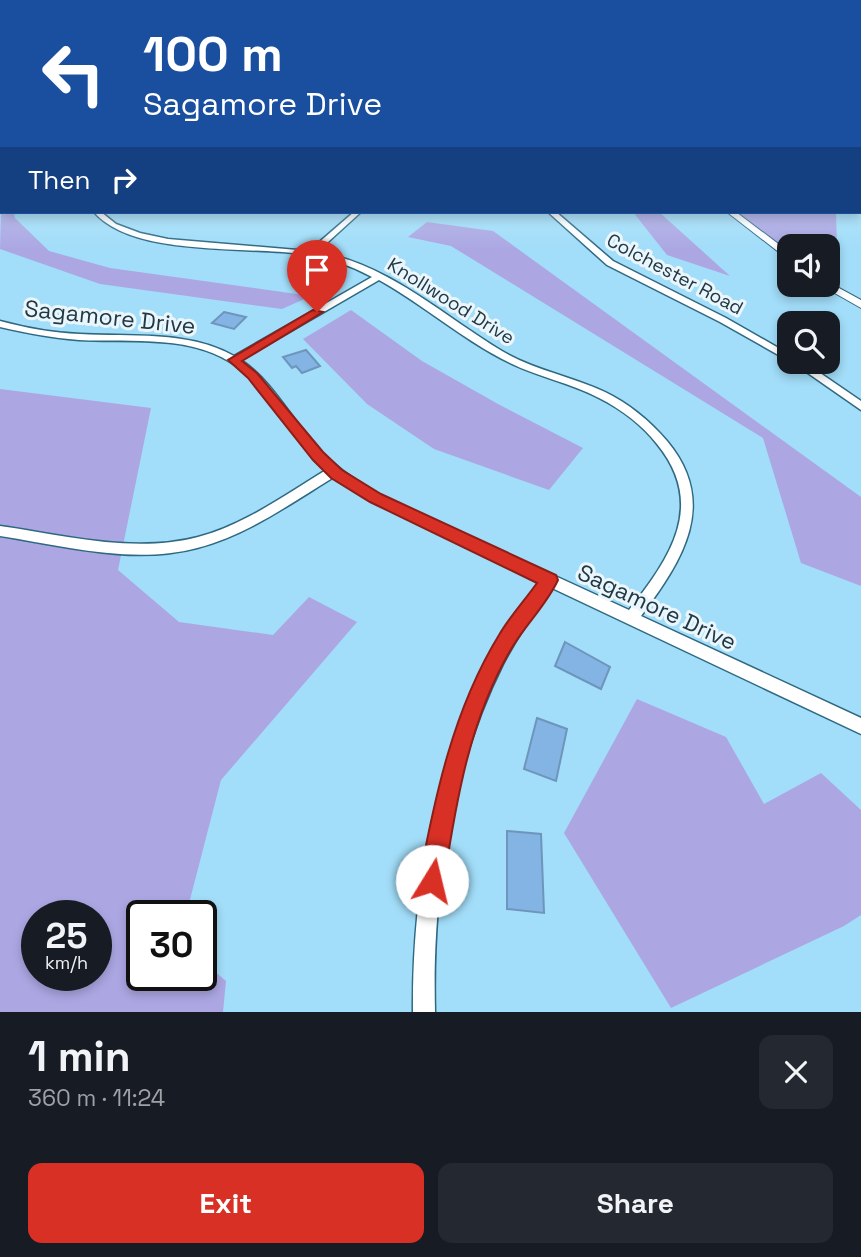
<!DOCTYPE html>
<html lang="en">
<head>
<meta charset="utf-8">
<style>
	:root { --surface:#171b24; --page:#242831; --text:#f1f3f6; --muted:#9ea1a6; --accent:#d93025 }
	body { margin:0; font-family:"Space Grotesk",sans-serif; background:var(--page); color:var(--text); height:100vh; display:flex; flex-direction:column; font-size:26px; white-space:nowrap }
	* { box-sizing:border-box; margin:0 }
	p { font-size:23px; color:var(--muted) }
	.icon { flex:none; width:38px; height:38px; fill:none; stroke:currentColor; stroke-width:2; stroke-linecap:round; stroke-linejoin:round }
	.map { position:relative; height:1012px; overflow:hidden }
	.side { display:flex; flex-direction:column; background:var(--surface); flex:1 }
	.side>* { flex:none }
	.guide { position:absolute; left:0px; top:0px; width:861px; height:214px; box-shadow:0 4px 10px #0003; background:#1a4fa0; color:#fff; overflow:hidden }
	.buttons { position:absolute; left:777px; top:234px; display:grid; gap:14px }
	.buttons a { display:grid; place-items:center; width:63px; height:63px; border-radius:14px; background:var(--surface); box-shadow:0 4px 10px #0003; font-size:35px }
	.speed { position:absolute; left:21px; top:900px; display:flex; gap:14px; font-size:35px; font-weight:700; text-align:center }
	.speed>* { display:grid; place-content:center; width:91px; height:91px; border-radius:50%; background:var(--surface); box-shadow:0 4px 10px #0003; line-height:1 }
	.speed small { font-size:18px; font-weight:400 }
	.speed .limit { border:4px solid #111; border-radius:10px; background:#fff; color:#111 }
	.pin { position:absolute; display:grid; place-items:center; width:60px; height:60px; color:#fff; margin:-72px -30px; border-radius:50% 50% 50% 0; rotate:-45deg; box-shadow:0 0 7px #0007 }
	.pin .icon { rotate:45deg }
	.me { position:absolute; width:77px; margin:-38px; rotate:9deg; stroke-linejoin:round; filter:drop-shadow(0 0 5px #0008) }
	.turn { display:flex; align-items:center; gap:24px; height:147px; padding:0 28px; font-size:32px }
	.turn .icon { width:91px; height:91px; stroke-width:2.5 }
	.turn b { display:block; font-size:49px; line-height:60px }
	.then { display:flex; align-items:center; height:66px; padding:0 28px; background:#0003; gap:14px; font-size:26px }
	.round { display:grid; place-items:center; flex:none; width:74px; height:74px; border-radius:14px; background:var(--page) }
	.headline { display:flex; align-items:center; justify-content:space-between; height:119px; padding:0 28px }
	h1 { font-size:42px; font-weight:700; line-height:52px }
	.cta { display:flex; gap:14px; margin-top:auto; padding:14px 28px }
	.cta a { flex:1; height:80px; border-radius:14px; background:var(--accent); color:#fff; font-size:28px; font-weight:700; line-height:80px; text-align:center }
	.cta a+a { background:var(--page); color:var(--text) }
	.map>svg:first-child { display:block }
	.green { fill:#aca7e3; fill-rule:evenodd }
	.building { fill:#83b4e3; stroke:#6e95bb; stroke-width:2 }
	.lines { fill:none; stroke-linecap:round; stroke-linejoin:round }
	.minor-casing { stroke:#2f6981; stroke-width:3 }
	.tertiary-casing { stroke:#2f6981; stroke-width:2 }
	.minor { fill:#fff; fill-rule:evenodd }
	.tertiary { fill:#fff; fill-rule:evenodd }
	.route { fill:#d93025; stroke:#8d1f18; stroke-width:2 }
	.labels { text-anchor:middle; dominant-baseline:central; stroke-width:6; stroke-linejoin:round; paint-order:stroke }
	.far-street-label { font-size:19px; fill:#203944; stroke:#ebf6fc }
	.street-label { font-size:23px; fill:#203944; stroke:#ebf6fc }
</style>
</head>
<body>
<div class="map">
<svg width="861" height="1012" viewBox="0 0 861 1012">
	<rect width="100%" height="100%" fill="#a2ddf9"/>
	<g class="green">
		<polygon points="2,174 2,212 14,212 15,218 49,251 110,268 311,296 282,309 100,284 0,249"/>
		<polygon points="633,212 659,212 730,276 667,255"/>
		<polygon points="734,212 836,212 837,248 789,247 789,251 783,251"/>
		<polygon points="427,222 493,231 861,497 861,586 801,563 763,438 451,246 408,237"/>
		<polygon points="351,310 422,361 498,404 583,448 549,490 434,449 367,404 303,339"/>
		<path d="M0 389 151 408 118 570 179 622 273 635 309 597 357 622 221 780 186 915H142V975H201V960L226 981 223 1012H0ZM37 915H96V975H37Z"/>
		<polygon points="637,699 726,737 764,804 821,773 861,810 861,915 844,926 671,1008 564,833"/>
	</g>
	<g class="building">
		<polygon points="224,312 246,317 234,329 212,323"/>
		<polygon points="306,350 320,366 302,373 296,366 292,368 283,357"/>
		<polygon points="565,642 610,667 601,689 555,666"/>
		<polygon points="537,718 567,729 556,781 524,769"/>
		<polygon points="507,831 541,834 544,913 507,909"/>
	</g>
	<g class="lines">
		<g class="minor-casing">
			<g id="minor">
				<rect x="0" y="168" width="2" height="4"/>
				<path d="M94 212H101L116 224 140 233 168 239 309 251 354 212H361L317 252C387 263 442 315 502 351 534 370 571 376 605 392 628 403 650 421 667 441 719 503 683 560 641 616L861 718V734L552 588C534 612 517 637 503 664 450 770 432 894 435 1012H413C412 890 435 760 493 652 507 627 523 605 540 582L371 501 334 477C290 504 247 535 197 548 133 565 64 546 0 536V526C64 535 133 554 198 537 244 525 285 495 326 470 292 441 275 397 240 369 195 333 132 343 79 340 52 338 26 333 0 327V321C26 328 53 333 80 334 130 337 188 330 234 356L372 277C350 265 326 257 301 254 244 246 133 257 94 212ZM379 280C424 305 463 340 510 363 538 377 571 383 599 398 621 409 642 425 657 444 707 505 670 558 629 610L379 495C356 480 333 466 315 445 290 417 273 382 241 360Z"/>
				<polygon points="548,212 556,212 613,261 726,318 789,354 789,361 720,322 607,265"/>
				<polygon points="792,362 804,362 861,401 861,410"/>
			</g>
		</g>
		<g class="tertiary-casing">
			<g id="tertiary">
				<rect x="0" y="112" width="2" height="4"/>
				<rect x="859" y="130" width="2" height="4"/>
				<polygon points="727,212 736,212 789,252 789,260"/>
				<polygon points="828,282 861,300 861,308 824,287 823,285 828,285"/>
			</g>
		</g>
		<use href="#minor" class="minor"/>
		<use href="#tertiary" class="tertiary"/>
	</g>
	<linearGradient id="sky" x2="0" y2="1"><stop stop-color="#65a4cf"/><stop offset="0.43" stop-color="#d5f0fc"/><stop offset="1" stop-color="#d5f0fc" stop-opacity="0"/></linearGradient>
	<rect width="861" height="249" fill="url(#sky)"/>
	<path class="route" d="M313 310 323 312 242 361 257 373 323 452 342 470 381 494 556 575 558 580C547 604 527 623 513 646 470 717 456 801 444 881L440 890 432 893 423 890 419 881C435 796 453 710 499 635 510 616 525 600 537 583L370 502 331 478 313 460 248 378 228 360Z"/>
	<g class="labels">
		<g class="far-street-label">
			<text transform="translate(675 274) rotate(28)">Colchester Road</text>
			<text transform="translate(451 301) rotate(32)">Knollwood Drive</text>
		</g>
		<g class="street-label">
			<text transform="translate(110 317) rotate(6)">Sagamore Drive</text>
			<text transform="translate(657 607) rotate(25)">Sagamore Drive</text>
		</g>
	</g>
</svg>
<div class="buttons">
<a><svg class="icon" aria-label="sound" viewBox="0 0 24 24"><path d="M4 9h4l5-4v14l-5-4H4zM17 9q2 3 0 6"/></svg></a>
<a><svg class="icon" aria-label="search" viewBox="0 0 24 24"><circle cx="10" cy="10" r="6"/><path d="M15 15l6 6"/></svg></a>
</div>
<div class="speed"><div>25<small>km/h</small></div><div class="limit">30</div></div>
<div class="pin" style="left:317px;top:312px;background:#d93025"><svg class="icon" aria-label="arrive" viewBox="0 0 24 24"><path d="M6 21V4h12l-3 4 3 4H6"/></svg></div>
<svg class="me" style="left:432px;top:881px" viewBox="-20 -20 40 40"><circle r="19" fill="#fff"/><path d="M0-13L10 11 0 6-10 11z" fill="#d93025"/></svg>
<div class="guide">
<div class="turn"><svg class="icon" aria-label="left" viewBox="0 0 24 24"><path d="M17 20v-9H6M10 6l-5 5 5 5"/></svg><div><b>100 m</b>Sagamore Drive</div></div>
<div class="then">Then<svg class="icon" aria-label="right" viewBox="0 0 24 24"><path d="M7 20v-9h11M14 6l5 5-5 5"/></svg></div>
</div>
</div>
<section class="side">
<div class="headline"><div><h1>1 min</h1><p>360 m · 11:24</p></div><a class="round"><svg class="icon" aria-label="close" viewBox="0 0 24 24"><path d="M6 6l12 12M18 6L6 18"/></svg></a></div>
<div class="cta"><a>Exit</a><a>Share</a></div>
</section>
</body>
</html>
